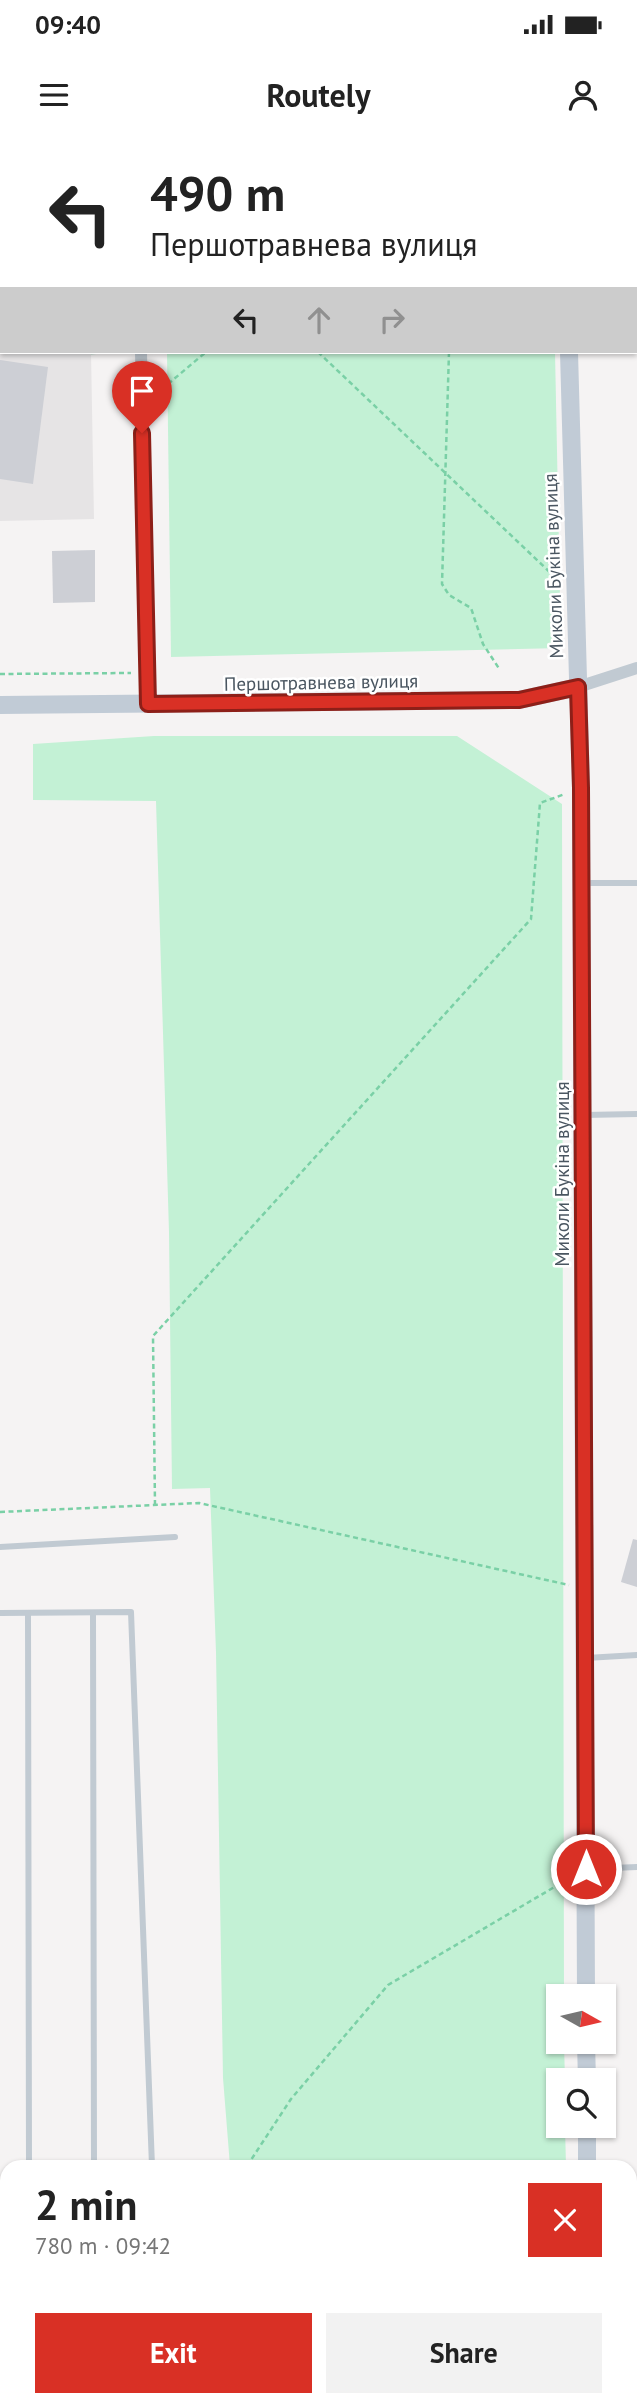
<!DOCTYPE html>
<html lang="en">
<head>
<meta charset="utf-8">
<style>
	:root { --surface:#fff; --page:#f2f2f2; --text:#222; --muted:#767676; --accent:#d93025 }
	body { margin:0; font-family:"PT Sans",sans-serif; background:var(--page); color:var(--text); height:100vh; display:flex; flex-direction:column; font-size:26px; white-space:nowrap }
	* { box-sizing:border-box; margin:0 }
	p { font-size:23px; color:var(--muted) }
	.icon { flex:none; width:38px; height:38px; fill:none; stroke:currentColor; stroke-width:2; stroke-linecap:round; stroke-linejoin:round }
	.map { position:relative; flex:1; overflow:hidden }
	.drawer { position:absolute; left:0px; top:2020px; width:637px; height:247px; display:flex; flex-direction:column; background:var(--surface); border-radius:21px 21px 0 0; box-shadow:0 2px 5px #0004 }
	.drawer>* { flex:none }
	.banner { position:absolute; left:0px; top:0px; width:637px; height:214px; box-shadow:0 2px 5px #0004; background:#fff; color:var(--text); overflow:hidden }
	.needle { width:46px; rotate:98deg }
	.controls { position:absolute; left:546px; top:1844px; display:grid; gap:14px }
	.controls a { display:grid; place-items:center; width:70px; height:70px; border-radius:0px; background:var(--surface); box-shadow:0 2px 5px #0004; font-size:35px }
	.pin { position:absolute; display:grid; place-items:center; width:60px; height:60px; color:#fff; margin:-72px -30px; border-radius:50% 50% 50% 0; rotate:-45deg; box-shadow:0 0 7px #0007 }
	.pin .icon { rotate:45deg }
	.me { position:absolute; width:77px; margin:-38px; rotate:0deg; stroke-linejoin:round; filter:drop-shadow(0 0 5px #0008) }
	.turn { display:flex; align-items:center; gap:24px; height:147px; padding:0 35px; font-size:32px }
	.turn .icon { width:91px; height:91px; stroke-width:2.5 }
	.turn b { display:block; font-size:49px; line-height:60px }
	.lanes { display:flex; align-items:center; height:66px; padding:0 35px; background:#0003; justify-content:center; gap:35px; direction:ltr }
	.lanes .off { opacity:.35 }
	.round { display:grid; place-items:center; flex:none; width:74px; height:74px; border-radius:0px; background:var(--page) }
	.overview { display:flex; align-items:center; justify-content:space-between; height:119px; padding:0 35px }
	h1 { font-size:42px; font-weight:800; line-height:52px }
	.action { display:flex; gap:14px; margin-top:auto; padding:14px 35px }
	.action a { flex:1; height:80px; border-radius:0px; background:var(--accent); color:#fff; font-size:28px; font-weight:800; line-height:80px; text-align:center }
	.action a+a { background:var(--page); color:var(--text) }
	.status { display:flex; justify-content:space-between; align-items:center; height:49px; padding:0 35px; background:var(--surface); direction:ltr }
	.status svg { height:19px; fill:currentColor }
	header { display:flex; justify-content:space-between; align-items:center; height:91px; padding:0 35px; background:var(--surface); font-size:32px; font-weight:800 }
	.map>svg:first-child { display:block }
	.education { fill:#e6e4e5 }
	.green { fill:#c3f1d5 }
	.building { fill:#cdcfd5 }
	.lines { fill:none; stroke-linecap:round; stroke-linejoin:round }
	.path { stroke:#7ad0a6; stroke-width:2.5; stroke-dasharray:5 3.5; stroke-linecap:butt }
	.lane { stroke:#c1cad2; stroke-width:6 }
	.street { stroke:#c1cad2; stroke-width:12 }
	.secondary { stroke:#c1cbd6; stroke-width:18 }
	.route-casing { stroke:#8d1f18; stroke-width:18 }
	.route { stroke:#d93025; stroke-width:12 }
	.labels { text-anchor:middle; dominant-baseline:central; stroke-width:5; stroke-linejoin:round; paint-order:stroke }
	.street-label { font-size:19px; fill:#4a5661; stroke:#fff }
</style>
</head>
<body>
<div class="status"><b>09:40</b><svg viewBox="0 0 49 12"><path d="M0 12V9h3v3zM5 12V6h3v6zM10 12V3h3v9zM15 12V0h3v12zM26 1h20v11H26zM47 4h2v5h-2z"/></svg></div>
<header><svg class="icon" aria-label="menu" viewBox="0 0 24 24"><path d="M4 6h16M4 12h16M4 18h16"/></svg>Routely<svg class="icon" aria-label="person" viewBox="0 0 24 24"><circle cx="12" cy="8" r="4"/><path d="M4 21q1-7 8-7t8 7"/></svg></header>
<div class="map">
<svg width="637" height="2265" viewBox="0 0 637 2265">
	<rect width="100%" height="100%" fill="#f5f3f3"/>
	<polygon class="education" points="0,0 88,0 2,2 2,212 91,212 94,379 0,381"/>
	<g class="green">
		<rect x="164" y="0" width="387" height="2"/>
		<polygon points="167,212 555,212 561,508 171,517"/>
		<polygon points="154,596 457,596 562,664 564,1857 558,1857 558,1902 564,1902 565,1941 558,1941 558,1986 565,1986 566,2026 230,2026 223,1938 216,1512 210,1348 172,1349 169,1092 156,661 33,660 33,604"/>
		<polygon points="247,2259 569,2259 569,2265 248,2265"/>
	</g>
	<g class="building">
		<polygon points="0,220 48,227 33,344 0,339"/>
		<polygon points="95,410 95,462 53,463 52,411"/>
		<polygon points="633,1399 637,1400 637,1447 621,1442"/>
	</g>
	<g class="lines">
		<g class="path">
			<polyline points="275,2 283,0"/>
			<polyline points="420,2 421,0"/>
			<polyline points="456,2 456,0"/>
			<polyline points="318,212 557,439"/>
			<polyline points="449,212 442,444 449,455 471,468 483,504 500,530"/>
			<polyline points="91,213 116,212"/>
			<polyline points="155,255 206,212"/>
			<polyline points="0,534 131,533"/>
			<polyline points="155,1365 153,1196 531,779 540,663 565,654"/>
			<polyline points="0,1372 199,1363 569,1445"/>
			<polyline points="247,2026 291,1959 388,1845 568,1739"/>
		</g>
		<g class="lane">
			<polyline points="583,743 637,743"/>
			<polyline points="584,975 637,974"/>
			<polyline points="0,1407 175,1397"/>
			<polyline points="0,1473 131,1472 152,2026"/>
			<polyline points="28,1473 29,2026"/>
			<polyline points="93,1473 94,2026"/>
			<polyline points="586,1518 637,1515"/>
			<polyline points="588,1729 637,1727"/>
			<polyline points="0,2077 7,2076"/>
			<polyline points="630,2096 637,2095"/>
			<polyline points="630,2239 637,2238"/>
			<polyline points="32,2259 32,2265"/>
			<polyline points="98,2259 98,2265"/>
			<polyline points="158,2259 158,2265"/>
			<polyline points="206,2259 206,2265"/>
		</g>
		<g class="street">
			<polyline points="139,0 139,2"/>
			<polyline points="141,212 148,564"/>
			<polyline points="578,547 637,528"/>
		</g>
		<g class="secondary">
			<polyline points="565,0 565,2"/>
			<polyline points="569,212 581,648 586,1857"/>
			<polyline points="0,565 519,560 578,547"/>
			<polyline points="586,1902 587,1941"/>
			<polyline points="587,1986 587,2026"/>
			<polyline points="588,2259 588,2265"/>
		</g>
	</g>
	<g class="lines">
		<g class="route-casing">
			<polyline id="route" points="142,293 148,564 519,560 578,547 581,648 586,1729"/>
		</g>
		<use href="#route" class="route"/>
	</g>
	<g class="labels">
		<g class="street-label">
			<text transform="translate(553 426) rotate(-92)">Миколи Букіна вулиця</text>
			<text transform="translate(321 542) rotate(-1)">Першотравнева вулиця</text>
			<text transform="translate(562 1034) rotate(-90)">Миколи Букіна вулиця</text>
		</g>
	</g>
</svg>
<div class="controls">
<a><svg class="needle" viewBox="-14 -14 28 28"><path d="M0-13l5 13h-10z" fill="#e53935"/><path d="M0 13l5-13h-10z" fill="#767676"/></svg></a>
<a><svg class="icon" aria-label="search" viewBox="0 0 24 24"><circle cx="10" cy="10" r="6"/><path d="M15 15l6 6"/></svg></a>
</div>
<div class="pin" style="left:142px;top:293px;background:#d93025"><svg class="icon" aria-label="arrive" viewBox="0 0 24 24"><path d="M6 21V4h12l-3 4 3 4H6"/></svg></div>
<svg class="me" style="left:586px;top:1729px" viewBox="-20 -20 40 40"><circle r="17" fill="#d93025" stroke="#fff" stroke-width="3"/><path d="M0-11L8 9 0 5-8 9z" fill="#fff"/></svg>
<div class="banner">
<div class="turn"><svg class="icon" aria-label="left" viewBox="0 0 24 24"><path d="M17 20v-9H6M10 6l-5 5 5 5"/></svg><div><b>490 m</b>Першотравнева вулиця</div></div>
<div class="lanes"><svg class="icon" aria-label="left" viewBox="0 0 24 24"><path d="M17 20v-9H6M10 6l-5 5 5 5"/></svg><svg class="icon off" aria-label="ahead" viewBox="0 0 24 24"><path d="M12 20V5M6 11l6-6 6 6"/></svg><svg class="icon off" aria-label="right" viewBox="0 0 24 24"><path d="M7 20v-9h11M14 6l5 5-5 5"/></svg></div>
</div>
<section class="drawer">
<div class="overview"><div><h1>2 min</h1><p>780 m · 09:42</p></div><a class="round" style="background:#d93025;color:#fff"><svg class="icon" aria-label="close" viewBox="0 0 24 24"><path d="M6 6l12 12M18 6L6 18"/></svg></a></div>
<div class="action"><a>Exit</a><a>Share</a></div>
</section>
</div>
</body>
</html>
